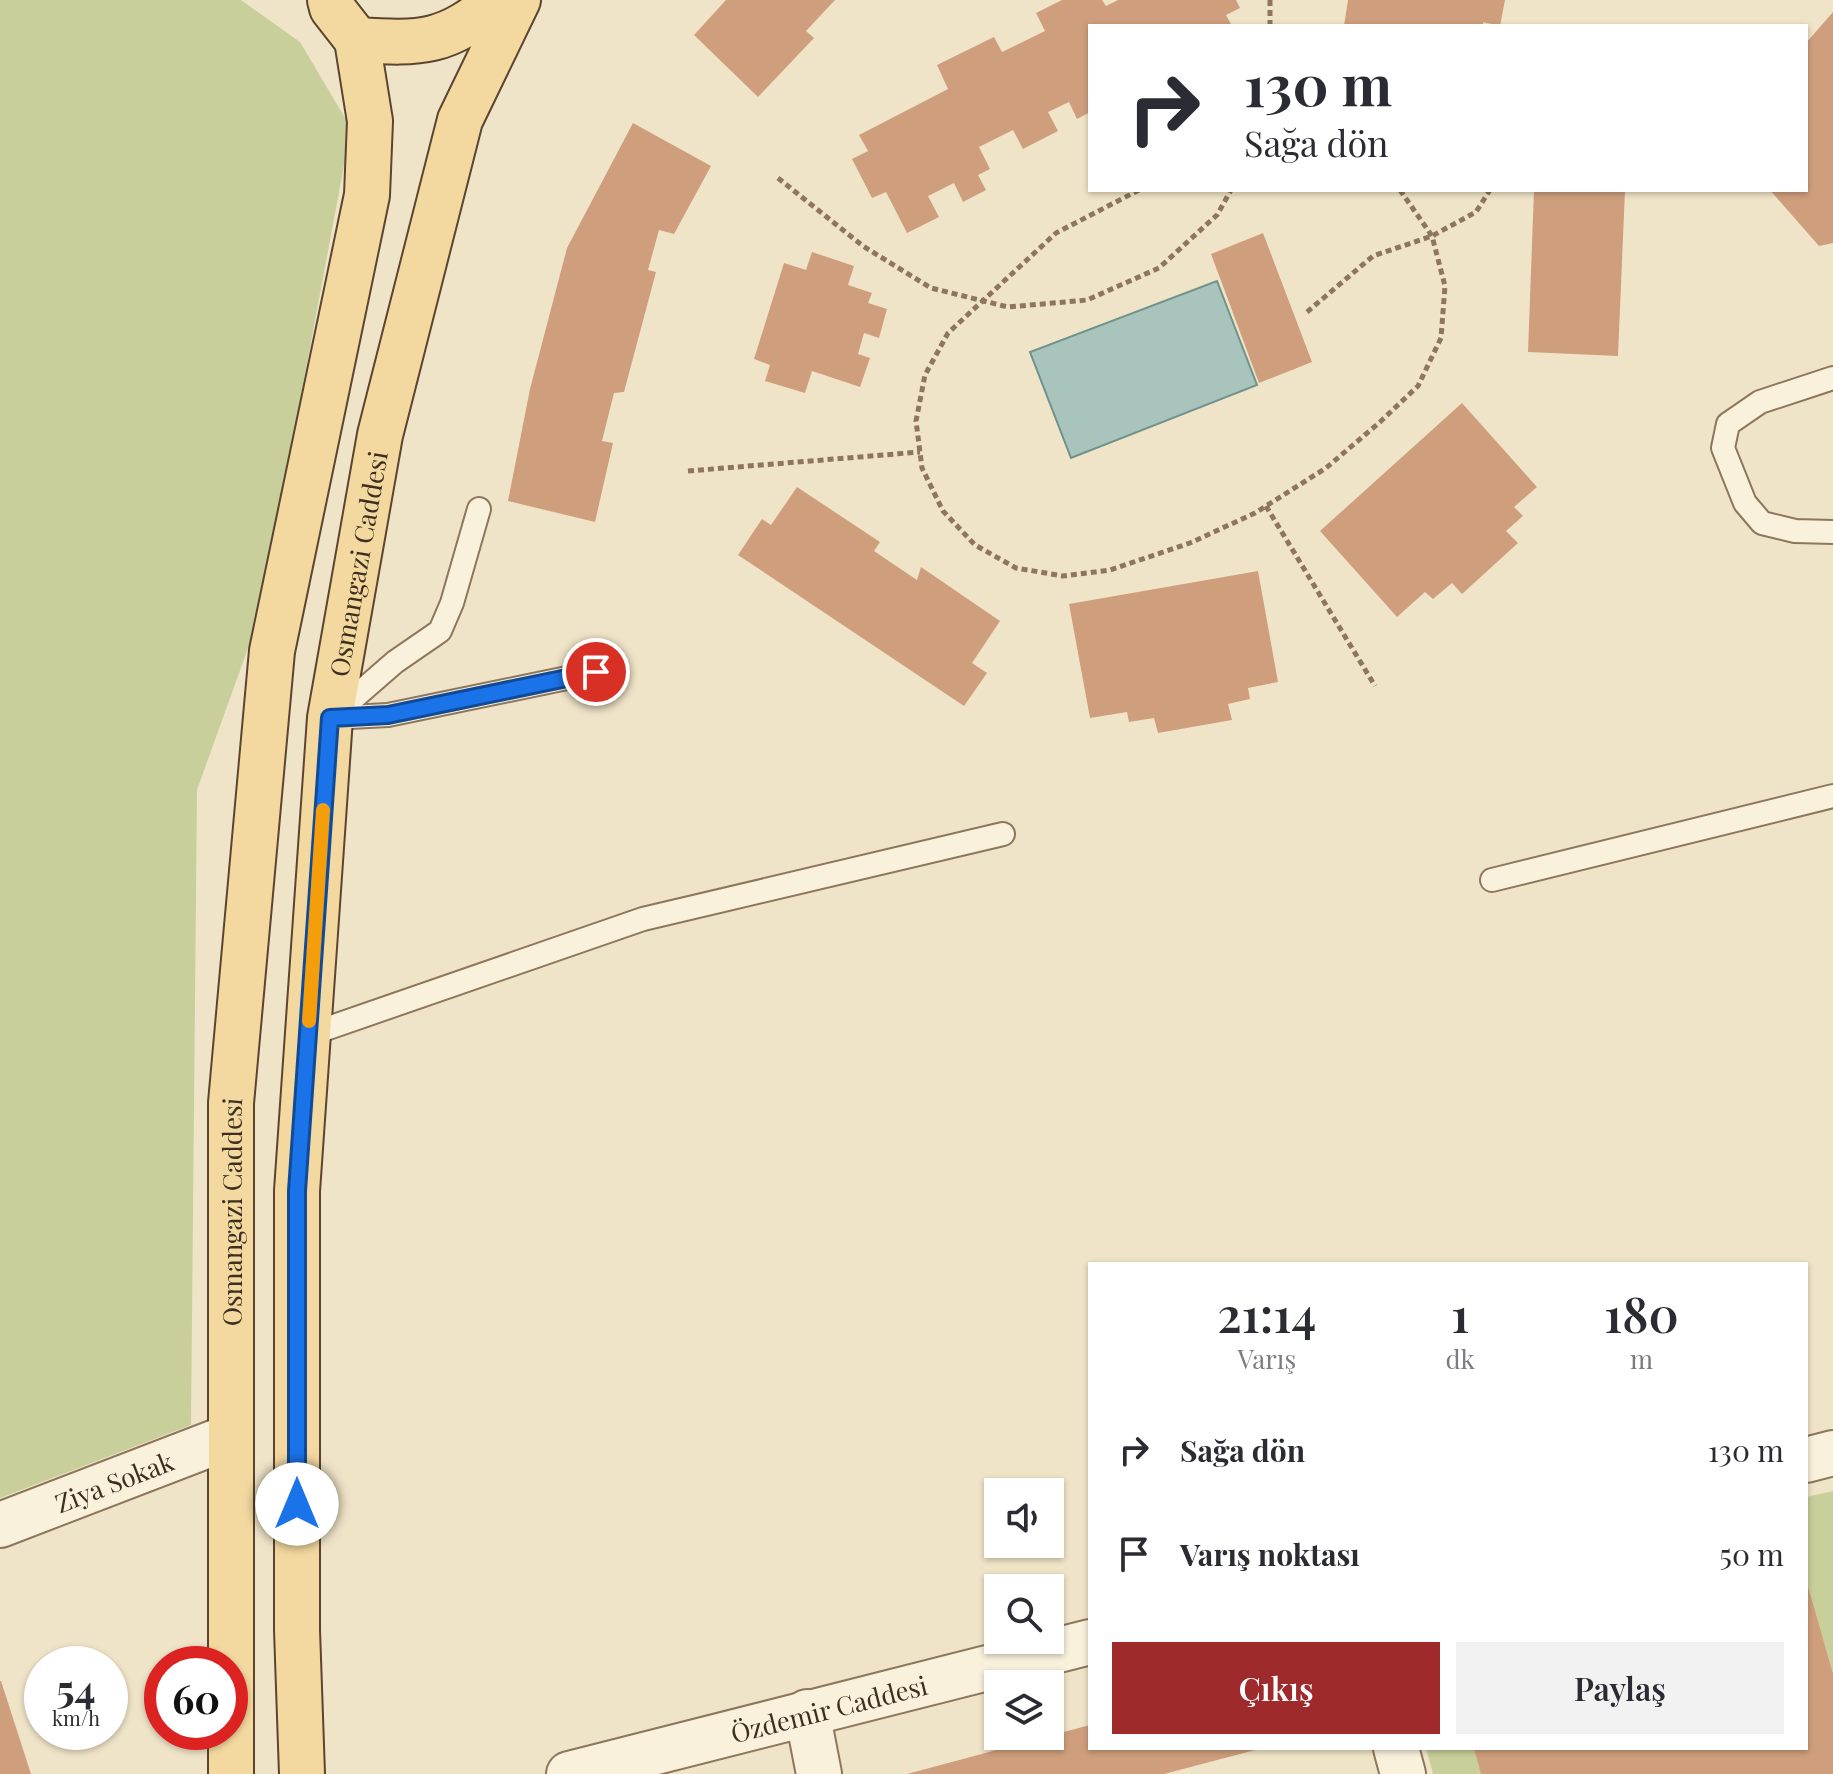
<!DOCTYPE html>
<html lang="tr">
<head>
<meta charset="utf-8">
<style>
	:root { --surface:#fff; --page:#f2f2f3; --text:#2b2b33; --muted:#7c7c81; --accent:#9e2a2b }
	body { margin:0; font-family:"Playfair Display",serif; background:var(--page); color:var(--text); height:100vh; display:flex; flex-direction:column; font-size:30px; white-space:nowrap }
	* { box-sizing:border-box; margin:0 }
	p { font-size:26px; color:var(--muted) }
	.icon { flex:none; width:44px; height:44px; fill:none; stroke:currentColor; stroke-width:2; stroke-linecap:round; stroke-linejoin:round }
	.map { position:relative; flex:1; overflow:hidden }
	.details { position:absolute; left:1088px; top:1262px; width:720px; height:488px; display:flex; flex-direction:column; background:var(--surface); border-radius:0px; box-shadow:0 2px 6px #0004 }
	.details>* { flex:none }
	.banner { position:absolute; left:1088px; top:24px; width:720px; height:168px; border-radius:0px; box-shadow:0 2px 6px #0004; background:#fff; color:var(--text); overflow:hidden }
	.buttons { position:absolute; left:984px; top:1478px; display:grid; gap:16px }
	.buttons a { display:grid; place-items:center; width:80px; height:80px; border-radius:0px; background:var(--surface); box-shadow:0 2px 6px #0004; font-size:40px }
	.speed { position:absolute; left:24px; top:1646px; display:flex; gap:16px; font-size:40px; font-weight:700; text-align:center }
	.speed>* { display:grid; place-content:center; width:104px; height:104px; border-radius:50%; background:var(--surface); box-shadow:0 2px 6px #0004; line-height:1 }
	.speed small { font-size:20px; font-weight:400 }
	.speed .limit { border:12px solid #d22; background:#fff; color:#111 }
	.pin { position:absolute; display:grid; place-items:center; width:68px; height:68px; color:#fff; margin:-34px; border:4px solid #fff; border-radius:50%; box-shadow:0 2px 8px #0007 }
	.me { position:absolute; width:88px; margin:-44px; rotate:0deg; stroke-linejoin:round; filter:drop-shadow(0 0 6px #0008) }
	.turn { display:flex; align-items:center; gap:28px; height:168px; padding:0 24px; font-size:36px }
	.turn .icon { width:104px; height:104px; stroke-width:2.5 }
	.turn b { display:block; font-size:56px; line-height:68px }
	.eta { display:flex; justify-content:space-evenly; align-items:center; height:136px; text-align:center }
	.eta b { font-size:48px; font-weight:600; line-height:56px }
	.action { display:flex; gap:16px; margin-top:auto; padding:16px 24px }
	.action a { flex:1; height:92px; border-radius:0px; background:var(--accent); color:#fff; font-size:32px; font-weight:600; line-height:92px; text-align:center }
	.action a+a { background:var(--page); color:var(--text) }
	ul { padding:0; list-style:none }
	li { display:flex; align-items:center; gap:24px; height:104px; padding:0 24px }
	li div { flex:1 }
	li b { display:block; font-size:30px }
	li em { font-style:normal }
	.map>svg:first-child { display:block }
	.green { fill:#c9cf9b }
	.water { fill:#a9c4bc; stroke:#6f938a; stroke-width:2 }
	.building { fill:#cf9f7d }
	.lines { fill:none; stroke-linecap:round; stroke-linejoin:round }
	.lane-casing { stroke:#8d765c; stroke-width:26 }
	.street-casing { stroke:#8d765c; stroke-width:48 }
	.primary-casing { stroke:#5b4430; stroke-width:48 }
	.path { stroke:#8d765c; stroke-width:5; stroke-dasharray:6 4; stroke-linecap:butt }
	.lane { stroke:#faf1dc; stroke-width:22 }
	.street { stroke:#faf1dc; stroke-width:44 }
	.primary { stroke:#f3d9a0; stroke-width:44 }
	.route-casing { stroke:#114b97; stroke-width:20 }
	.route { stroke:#1a73e8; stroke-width:14 }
	.slow { stroke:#f59e0b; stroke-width:14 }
	.labels { text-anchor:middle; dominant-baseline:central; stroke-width:6; stroke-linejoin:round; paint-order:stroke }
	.street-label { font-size:26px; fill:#3d2e20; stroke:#f7eed8 }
</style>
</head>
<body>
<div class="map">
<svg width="1833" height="1774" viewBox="0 0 1833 1774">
	<rect width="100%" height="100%" fill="#f0e4c8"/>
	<g class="green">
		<polygon points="0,0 241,0 300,42 351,128 260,615 197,790 191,1425 0,1498"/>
		<polygon points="1833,1491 1833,1774 1433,1774 1426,1748 1806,1748 1806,1497"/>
	</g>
	<polygon class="water" points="1217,281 1257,385 1071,458 1030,352"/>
	<g class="building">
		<polygon points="726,0 835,0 806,31 814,38 758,97 694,35"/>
		<polygon points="1062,0 1102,0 1106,6 1118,0 1236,0 1240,8 1226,15 1232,26 1090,26 1090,112 1077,119 1069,102 1048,112 1058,131 1023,149 1013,130 979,147 990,169 978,175 986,190 963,202 954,183 928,196 939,217 907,233 886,192 872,198 852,159 868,151 859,135 948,89 937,65 994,37 1002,52 1045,31 1036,13"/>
		<polygon points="1348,0 1505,0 1500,26 1483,22 1483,26 1344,26"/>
		<polygon points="1833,12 1833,243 1819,246 1770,190 1806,190 1806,43"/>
		<polygon points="633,123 711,166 674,234 659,230 648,270 656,272 624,392 614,393 602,441 613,443 595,522 508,501 530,389 567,248"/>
		<polygon points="1534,190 1625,190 1618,356 1528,352"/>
		<polygon points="1263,233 1312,362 1259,383 1211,254"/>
		<polygon points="812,252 854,266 848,285 872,293 868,303 887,309 879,338 864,333 858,354 870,358 860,387 812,371 805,393 765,381 770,365 754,359 784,263 806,270"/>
		<polygon points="1462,403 1537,487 1514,507 1523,516 1506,531 1518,543 1462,594 1452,583 1433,599 1425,592 1397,617 1320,531"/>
		<polygon points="797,487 880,542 874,551 917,580 921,567 1000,621 972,663 987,673 964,706 738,555 762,519 771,525"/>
		<polygon points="1258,571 1278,682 1248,688 1250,699 1228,704 1232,720 1158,733 1154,718 1129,722 1127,712 1090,718 1069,604"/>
		<polygon points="1807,1583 1833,1674 1833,1774 1481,1774 1474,1748 1806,1748"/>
		<polygon points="0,1681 1,1681 31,1774 0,1774"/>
		<polygon points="1090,1725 1090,1748 1259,1749 1164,1774 907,1774"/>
	</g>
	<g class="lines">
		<g class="lane-casing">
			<g id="lane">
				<polyline points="1833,378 1760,402 1728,424 1723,448 1745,503 1762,523 1795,531 1833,532"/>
				<polyline points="334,715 395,662 440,631 452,603 479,509"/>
				<polyline points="330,718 388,715 596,672"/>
				<polyline points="1492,880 1833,796"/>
				<polyline points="308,1035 643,919 1003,834"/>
			</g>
		</g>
		<g class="street-casing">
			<g id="street">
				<polyline points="1806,1460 1833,1453"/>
				<path id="s1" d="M0 1525 229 1437"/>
				<polyline points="807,1712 819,1774"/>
				<polyline points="1396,1748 1403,1774"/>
				<path id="s2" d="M569 1774 1090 1642"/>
			</g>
		</g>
		<g class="primary-casing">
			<g id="primary">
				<path d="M357 40C423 44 446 44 498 0"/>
				<path id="s3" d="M231 1774V1103L272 651 367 195 370 121 357 40 332 8 330 0"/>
				<path id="s4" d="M302 1774 297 1630V1191L330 718 380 435 460 120 518 0"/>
			</g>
		</g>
		<g class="path">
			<polyline points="1270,26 1270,0"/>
			<polyline points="778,178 863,246 931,288 1008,307 1087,300 1159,268 1217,215 1231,190"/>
			<polyline points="1139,190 1056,233 948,333 925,375 916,421 922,468 943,511 975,545 1016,568 1063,576 1110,570 1190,543 1255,513 1326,468 1380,422 1418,386 1441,338 1445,286 1432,236 1400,190"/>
			<polyline points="1307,312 1373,256 1432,236 1476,212 1490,190"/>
			<polyline points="688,471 920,452"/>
			<polyline points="1266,506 1375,686"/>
		</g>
		<use href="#lane" class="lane"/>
		<use href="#street" class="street"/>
		<use href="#primary" class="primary"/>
	</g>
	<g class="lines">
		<g class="route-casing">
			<polyline id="route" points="297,1504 297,1191 330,718 388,715 596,672"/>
		</g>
		<use href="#route" class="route"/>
		<polyline class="slow" points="309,1021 323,810"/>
	</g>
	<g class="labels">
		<g class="street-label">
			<text stroke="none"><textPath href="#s4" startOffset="1214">Osmangazi Caddesi</textPath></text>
			<text stroke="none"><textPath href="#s3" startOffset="562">Osmangazi Caddesi</textPath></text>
			<text stroke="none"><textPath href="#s1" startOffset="122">Ziya Sokak</textPath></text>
			<text stroke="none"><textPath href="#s2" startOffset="268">Özdemir Caddesi</textPath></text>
		</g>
	</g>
</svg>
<div class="buttons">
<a><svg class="icon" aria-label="sound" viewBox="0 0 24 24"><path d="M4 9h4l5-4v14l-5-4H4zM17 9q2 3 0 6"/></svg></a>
<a><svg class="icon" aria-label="search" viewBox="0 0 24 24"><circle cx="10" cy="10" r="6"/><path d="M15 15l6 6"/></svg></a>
<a><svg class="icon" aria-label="layers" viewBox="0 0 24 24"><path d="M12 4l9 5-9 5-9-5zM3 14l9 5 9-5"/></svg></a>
</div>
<div class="speed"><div>54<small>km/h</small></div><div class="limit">60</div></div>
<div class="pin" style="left:596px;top:672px;background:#d93025"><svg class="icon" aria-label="arrive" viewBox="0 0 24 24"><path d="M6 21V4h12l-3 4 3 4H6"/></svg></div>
<svg class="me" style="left:297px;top:1504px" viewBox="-20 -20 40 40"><circle r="19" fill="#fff"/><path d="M0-13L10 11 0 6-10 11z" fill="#1a73e8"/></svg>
<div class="banner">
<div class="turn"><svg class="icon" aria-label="right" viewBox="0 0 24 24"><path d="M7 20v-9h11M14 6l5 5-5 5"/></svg><div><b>130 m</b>Sağa dön</div></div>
</div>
<section class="details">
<div class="eta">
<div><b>21:14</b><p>Varış</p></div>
<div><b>1</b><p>dk</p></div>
<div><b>180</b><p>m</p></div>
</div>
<ul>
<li><svg class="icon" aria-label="right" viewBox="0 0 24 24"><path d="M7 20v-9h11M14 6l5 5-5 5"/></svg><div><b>Sağa dön</b></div><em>130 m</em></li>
<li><svg class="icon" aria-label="arrive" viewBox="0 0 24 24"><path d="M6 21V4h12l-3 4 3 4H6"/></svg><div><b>Varış noktası</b></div><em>50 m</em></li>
</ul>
<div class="action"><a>Çıkış</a><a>Paylaş</a></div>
</section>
</div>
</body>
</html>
